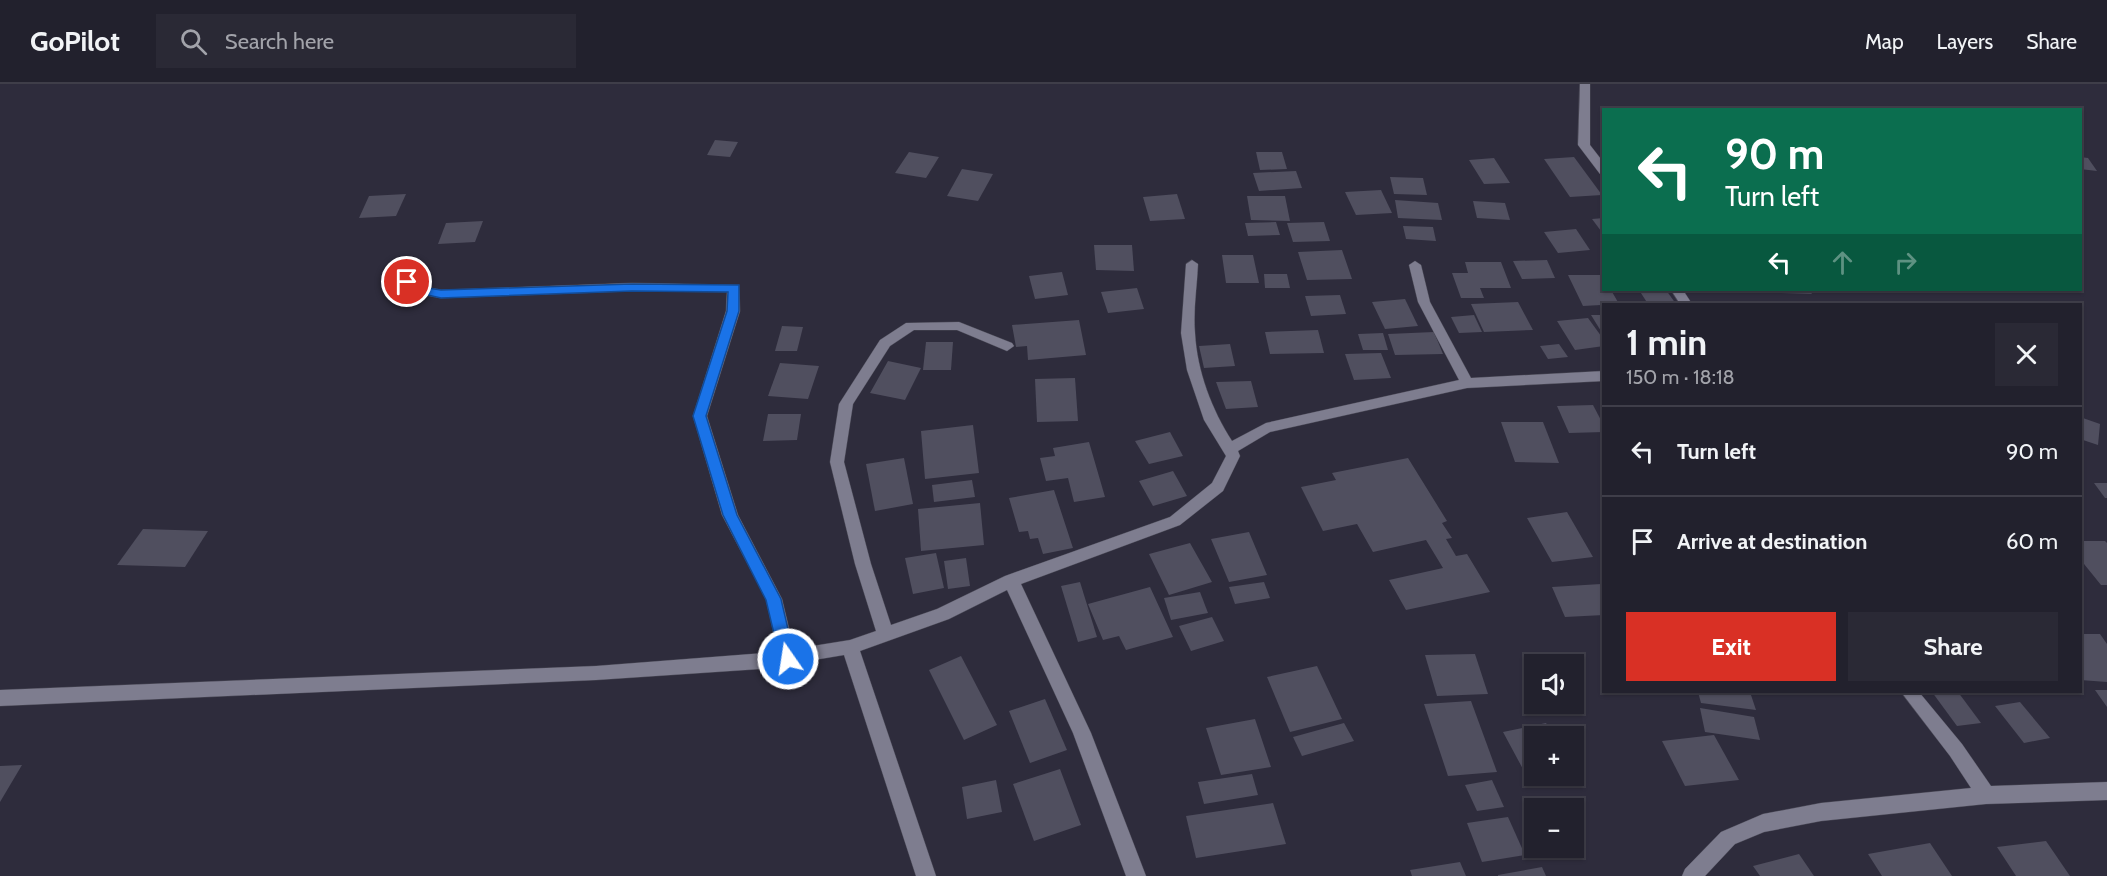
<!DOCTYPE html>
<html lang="en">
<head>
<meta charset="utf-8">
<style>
	:root { --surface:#22212d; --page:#2a2935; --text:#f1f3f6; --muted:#a2a3aa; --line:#3f3e49; --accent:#d93025 }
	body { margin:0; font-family:Cabin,sans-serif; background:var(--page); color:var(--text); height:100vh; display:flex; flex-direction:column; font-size:22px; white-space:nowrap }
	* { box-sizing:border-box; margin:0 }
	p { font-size:20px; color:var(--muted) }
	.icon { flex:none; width:33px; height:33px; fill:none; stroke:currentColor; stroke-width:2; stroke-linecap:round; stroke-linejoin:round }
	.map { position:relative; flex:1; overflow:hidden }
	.sheet { position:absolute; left:1602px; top:219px; width:480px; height:390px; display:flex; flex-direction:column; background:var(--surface); border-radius:0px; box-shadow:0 2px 4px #0004,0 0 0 2px var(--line) }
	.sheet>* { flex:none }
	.top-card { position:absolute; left:1602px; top:24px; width:480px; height:183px; border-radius:0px; box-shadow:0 2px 4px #0004,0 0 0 2px var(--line); background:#0b6e4f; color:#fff; overflow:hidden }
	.buttons { position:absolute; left:1524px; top:570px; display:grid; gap:12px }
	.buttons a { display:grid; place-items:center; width:60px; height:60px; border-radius:0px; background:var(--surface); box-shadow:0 2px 4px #0004,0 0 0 2px var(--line); font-size:30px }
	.pin { position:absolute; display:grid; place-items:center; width:51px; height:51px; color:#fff; margin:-26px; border:3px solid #fff; border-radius:50%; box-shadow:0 2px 6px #0007 }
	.me { position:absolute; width:66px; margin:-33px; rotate:347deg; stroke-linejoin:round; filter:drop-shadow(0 0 4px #0008) }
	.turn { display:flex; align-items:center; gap:21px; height:126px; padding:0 24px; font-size:27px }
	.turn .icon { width:78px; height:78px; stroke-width:2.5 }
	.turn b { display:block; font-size:42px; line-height:51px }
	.lanes { display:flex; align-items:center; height:57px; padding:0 24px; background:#0003; justify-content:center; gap:30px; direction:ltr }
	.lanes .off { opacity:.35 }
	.round { display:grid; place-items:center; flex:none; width:63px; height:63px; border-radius:0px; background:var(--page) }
	.summary { display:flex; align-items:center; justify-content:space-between; height:102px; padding:0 24px }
	h1 { font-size:36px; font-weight:700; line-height:45px }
	.action { display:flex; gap:12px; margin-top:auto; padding:12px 24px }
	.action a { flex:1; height:69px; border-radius:0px; background:var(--accent); color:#fff; font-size:24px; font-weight:700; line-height:69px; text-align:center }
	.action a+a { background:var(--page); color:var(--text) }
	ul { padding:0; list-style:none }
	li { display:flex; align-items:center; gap:18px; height:90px; padding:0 24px; border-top:2px solid var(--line) }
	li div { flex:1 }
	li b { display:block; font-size:22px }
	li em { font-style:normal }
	header { display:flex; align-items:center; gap:36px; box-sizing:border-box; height:84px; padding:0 30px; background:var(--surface); border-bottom:2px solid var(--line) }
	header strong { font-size:28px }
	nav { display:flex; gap:33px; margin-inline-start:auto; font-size:21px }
	.search { width:420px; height:54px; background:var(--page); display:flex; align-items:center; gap:15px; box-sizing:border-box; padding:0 21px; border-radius:0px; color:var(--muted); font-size:22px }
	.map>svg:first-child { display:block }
	.building { fill:#504f5f }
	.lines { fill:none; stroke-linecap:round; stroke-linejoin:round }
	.minor-casing { stroke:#494855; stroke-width:1 }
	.minor { fill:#7e7d8f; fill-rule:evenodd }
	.route { fill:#1a73e8; stroke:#114b97; stroke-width:1.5 }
</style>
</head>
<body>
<header>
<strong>GoPilot</strong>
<div class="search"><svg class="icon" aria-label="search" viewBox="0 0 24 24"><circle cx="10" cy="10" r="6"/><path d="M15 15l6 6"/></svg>Search here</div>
<nav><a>Map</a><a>Layers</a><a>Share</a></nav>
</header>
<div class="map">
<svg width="2107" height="792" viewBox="0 0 2107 792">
	<rect width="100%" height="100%" fill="#2e2c3c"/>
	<g class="building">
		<polygon points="715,56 738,58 730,73 707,71"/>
		<polygon points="909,68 939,73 926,94 895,89"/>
		<polygon points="1256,68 1282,68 1287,85 1260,86"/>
		<polygon points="1574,73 1602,111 1570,113 1544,75"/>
		<polygon points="2080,73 2088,74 2097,87 2080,85"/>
		<polygon points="1494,74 1510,99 1484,100 1469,76"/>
		<polygon points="962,85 993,90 978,117 947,112"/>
		<polygon points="1296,87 1302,104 1259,107 1253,89"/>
		<polygon points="1390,93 1423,94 1427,111 1394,110"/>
		<polygon points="1381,106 1392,129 1356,131 1345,108"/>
		<polygon points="406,110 396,132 359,134 369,112"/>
		<polygon points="1177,110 1185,135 1150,137 1143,113"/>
		<polygon points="1247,112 1285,112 1290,137 1251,136"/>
		<polygon points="1395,116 1438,119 1442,136 1398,134"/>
		<polygon points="1473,117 1505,119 1510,136 1477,134"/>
		<polygon points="1604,134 1604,151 1592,135"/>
		<polygon points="483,137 475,158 438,160 446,139"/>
		<polygon points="1276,138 1280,151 1248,152 1245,139"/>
		<polygon points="1324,138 1330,157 1293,158 1287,139"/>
		<polygon points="1403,142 1433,143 1436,157 1406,155"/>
		<polygon points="1576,145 1590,166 1558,169 1544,148"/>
		<polygon points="1094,161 1132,161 1134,187 1096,186"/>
		<polygon points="1342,166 1352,195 1307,196 1298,168"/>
		<polygon points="1222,171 1253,171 1259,199 1226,199"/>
		<polygon points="1547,176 1555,194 1522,195 1513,177"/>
		<polygon points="1465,178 1501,178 1511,204 1480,204 1484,214 1461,214 1452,189 1468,189"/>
		<polygon points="1062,188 1068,211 1035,215 1029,192"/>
		<polygon points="1264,190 1287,190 1290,204 1265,204"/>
		<polygon points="1568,191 1604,191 1604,206 1611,206 1619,220 1583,222"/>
		<polygon points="1137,204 1144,225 1108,229 1101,208"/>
		<polygon points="1639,206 1666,206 1676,220 1648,220"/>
		<polygon points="1779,206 1809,206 1812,210 1781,209"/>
		<polygon points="1340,211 1346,230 1311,232 1305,212"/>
		<polygon points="1405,215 1418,242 1385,245 1372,218"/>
		<polygon points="1518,218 1533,246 1484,248 1471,220"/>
		<polygon points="1474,231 1482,248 1459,249 1451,233"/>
		<polygon points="1591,231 1604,231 1604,252"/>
		<polygon points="1588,234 1604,256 1604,262 1575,266 1557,237"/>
		<polygon points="1079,236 1086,271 1028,276 1027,262 1016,263 1012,241"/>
		<polygon points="782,242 803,243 797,267 775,267"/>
		<polygon points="1318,246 1324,269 1270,270 1265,248"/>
		<polygon points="1434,248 1443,270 1395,271 1388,250"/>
		<polygon points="1383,249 1388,266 1363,266 1358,250"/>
		<polygon points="926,258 953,258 951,286 923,286"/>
		<polygon points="1230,260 1235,282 1204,284 1199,262"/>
		<polygon points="1559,260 1568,273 1548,275 1540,262"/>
		<polygon points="1381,269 1391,294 1354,296 1345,270"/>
		<polygon points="888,277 921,284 905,316 870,309"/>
		<polygon points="780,279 819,282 808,315 768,312"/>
		<polygon points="1075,294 1078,337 1037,338 1035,295"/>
		<polygon points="1251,297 1258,323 1226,325 1216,298"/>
		<polygon points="1593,321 1604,342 1604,348 1569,349 1557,322"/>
		<polygon points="768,330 801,330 797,356 763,357"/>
		<polygon points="2080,333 2100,340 2098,361 2080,355"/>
		<polygon points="1501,338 1543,338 1559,379 1515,378"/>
		<polygon points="973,341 979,389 925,395 921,347"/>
		<polygon points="1170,348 1183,372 1149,380 1135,357"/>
		<polygon points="1089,358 1105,413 1074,418 1068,394 1046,397 1040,374 1055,372 1053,364"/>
		<polygon points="904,374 913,420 875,427 866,380"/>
		<polygon points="1408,374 1447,437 1442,439 1452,454 1446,455 1456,472 1467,470 1490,508 1406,526 1389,496 1443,484 1426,456 1373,468 1357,440 1323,447 1301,403 1336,396 1332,389"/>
		<polygon points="1173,387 1187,412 1153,422 1139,397"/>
		<polygon points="972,396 975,413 934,418 932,401"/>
		<polygon points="2094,399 2107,399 2107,414 2105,414"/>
		<polygon points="1054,406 1073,464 1043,470 1038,454 1030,455 1028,447 1019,448 1009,414"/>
		<polygon points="980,419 984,461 921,467 918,425"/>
		<polygon points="1567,428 1593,473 1552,478 1527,434"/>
		<polygon points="143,445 208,447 185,483 117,481"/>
		<polygon points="1249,448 1267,491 1229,498 1211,455"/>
		<polygon points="2080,457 2105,457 2107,459 2107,501 2101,501 2080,475"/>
		<polygon points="1190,459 1212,498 1169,511 1149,470"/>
		<polygon points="936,469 944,504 913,510 905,474"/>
		<polygon points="966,474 970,502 948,505 944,477"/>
		<polygon points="1080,498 1097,553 1078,558 1061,502"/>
		<polygon points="1264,498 1270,514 1235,520 1229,503"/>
		<polygon points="1601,500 1604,505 1604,531 1565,533 1552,503"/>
		<polygon points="1150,503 1173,553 1126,566 1119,552 1103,556 1088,520"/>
		<polygon points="1200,508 1208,529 1171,536 1164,514"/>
		<polygon points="1212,533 1224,557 1191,567 1179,542"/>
		<polygon points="2080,550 2100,550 2107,560 2107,598 2080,596"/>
		<polygon points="1475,570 1488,610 1437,612 1425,571"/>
		<polygon points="961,572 997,641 964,656 929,586"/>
		<polygon points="1317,582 1342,635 1290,648 1267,593"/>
		<polygon points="2095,606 2107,606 2107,623"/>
		<polygon points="1698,608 1750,608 1756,626 1701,619"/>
		<polygon points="1932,608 1958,608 1981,639 1957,642"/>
		<polygon points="1045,615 1067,666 1030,679 1009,627"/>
		<polygon points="1471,617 1497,688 1448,692 1424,620"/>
		<polygon points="2020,618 2050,654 2024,659 1995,622"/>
		<polygon points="1700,624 1754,633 1760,656 1705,648"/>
		<polygon points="1255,635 1271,683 1221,691 1206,644"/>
		<polygon points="1344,639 1354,657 1302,672 1293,653"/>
		<polygon points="1546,639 1554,652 1534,652 1534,685 1524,687 1503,648"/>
		<polygon points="1714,651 1739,696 1685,702 1662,657"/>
		<polygon points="22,681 0,718 0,682"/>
		<polygon points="1060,685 1081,741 1034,757 1013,700"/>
		<polygon points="1252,690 1258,711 1204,720 1198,698"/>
		<polygon points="996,696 1002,728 967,735 962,703"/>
		<polygon points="1492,696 1504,723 1477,727 1465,701"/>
		<polygon points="1273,719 1286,760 1196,774 1186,732"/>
		<polygon points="1508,733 1525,771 1482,778 1467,739"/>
		<polygon points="2046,757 2070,792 2016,792 1997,763"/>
		<polygon points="1930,759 1952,792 1882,792 1868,770"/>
		<polygon points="1799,770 1814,792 1760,792 1753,782"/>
		<polygon points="1460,778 1466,792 1412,792 1410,786"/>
		<polygon points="1542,783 1546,792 1498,792 1498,791"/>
	</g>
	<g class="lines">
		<g class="minor-casing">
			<g id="minor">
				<polygon points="1580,0 1590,0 1590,61 1604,79 1604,91 1600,90 1578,61"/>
				<path d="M1192 176 1198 180C1197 203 1193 227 1195 249 1197 287 1212 326 1232 357L1266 339 1459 296 1418 218 1409 181 1415 177 1421 181 1430 218 1471 294 1604 287V297L1467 304 1270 348 1238 367 1240 372 1223 407 1180 441 1021 500 1091 649 1146 792H1126L1073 649 1007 506 949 535 860 567 936 792H916L844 571 760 585 596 596 0 622V606L596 582 778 568 766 515 722 431 693 332 726 227 727 208 632 207 441 214C426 211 411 211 401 198L405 184H413L415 187 414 197 422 202 441 206 632 199 739 201 740 227 707 332 738 431 782 515 794 565 850 556 876 547 855 480 830 378 839 320 880 256 906 239 959 238 1012 259 1014 262 1007 267 957 246H914L890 262 853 320 844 378 871 480 891 541 937 525 1005 492 1170 433 1212 399 1226 372 1204 336 1187 286 1181 249 1186 180Z"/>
				<polygon points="1671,206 1683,206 1692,220 1680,220"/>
				<polygon points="1901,608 1919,608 1962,660 1991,702 2107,698 2107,716 1986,720 1821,737 1764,748 1735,760 1705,792 1682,792 1685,785 1721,748 1763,730 1821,719 1971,704 1950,672"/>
			</g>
		</g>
		<use href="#minor" class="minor"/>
	</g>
	<polygon class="route" points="407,195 422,203 441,206 632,200 739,201 739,227 706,332 737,431 781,515 795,575 793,579 788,581 782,579 780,575 766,516 723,431 693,332 727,227 728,208 632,207 441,214 414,208 401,198"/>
</svg>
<div class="buttons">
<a><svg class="icon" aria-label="sound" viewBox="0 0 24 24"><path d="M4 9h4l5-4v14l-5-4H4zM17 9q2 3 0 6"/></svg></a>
<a>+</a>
<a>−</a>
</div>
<div class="pin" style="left:407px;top:198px;background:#d93025"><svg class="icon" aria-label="arrive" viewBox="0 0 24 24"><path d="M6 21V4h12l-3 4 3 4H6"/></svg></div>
<svg class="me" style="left:788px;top:575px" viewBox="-20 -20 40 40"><circle r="17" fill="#1a73e8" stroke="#fff" stroke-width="3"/><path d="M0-11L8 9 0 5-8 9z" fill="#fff"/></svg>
<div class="top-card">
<div class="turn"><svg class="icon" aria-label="left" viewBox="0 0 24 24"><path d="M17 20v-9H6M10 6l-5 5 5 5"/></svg><div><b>90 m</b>Turn left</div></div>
<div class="lanes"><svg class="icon" aria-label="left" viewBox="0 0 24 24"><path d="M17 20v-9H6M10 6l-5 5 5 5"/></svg><svg class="icon off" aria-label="ahead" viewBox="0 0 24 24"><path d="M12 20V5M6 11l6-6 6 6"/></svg><svg class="icon off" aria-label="right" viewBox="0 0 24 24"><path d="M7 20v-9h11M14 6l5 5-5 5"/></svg></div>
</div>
<section class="sheet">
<div class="summary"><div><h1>1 min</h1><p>150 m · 18:18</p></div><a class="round"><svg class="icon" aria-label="close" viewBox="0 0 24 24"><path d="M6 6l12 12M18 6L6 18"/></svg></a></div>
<ul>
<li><svg class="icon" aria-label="left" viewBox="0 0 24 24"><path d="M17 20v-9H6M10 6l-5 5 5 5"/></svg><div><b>Turn left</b></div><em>90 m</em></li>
<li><svg class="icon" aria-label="arrive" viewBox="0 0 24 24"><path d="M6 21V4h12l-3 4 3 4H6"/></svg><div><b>Arrive at destination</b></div><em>60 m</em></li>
</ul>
<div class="action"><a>Exit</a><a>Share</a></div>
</section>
</div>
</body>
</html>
